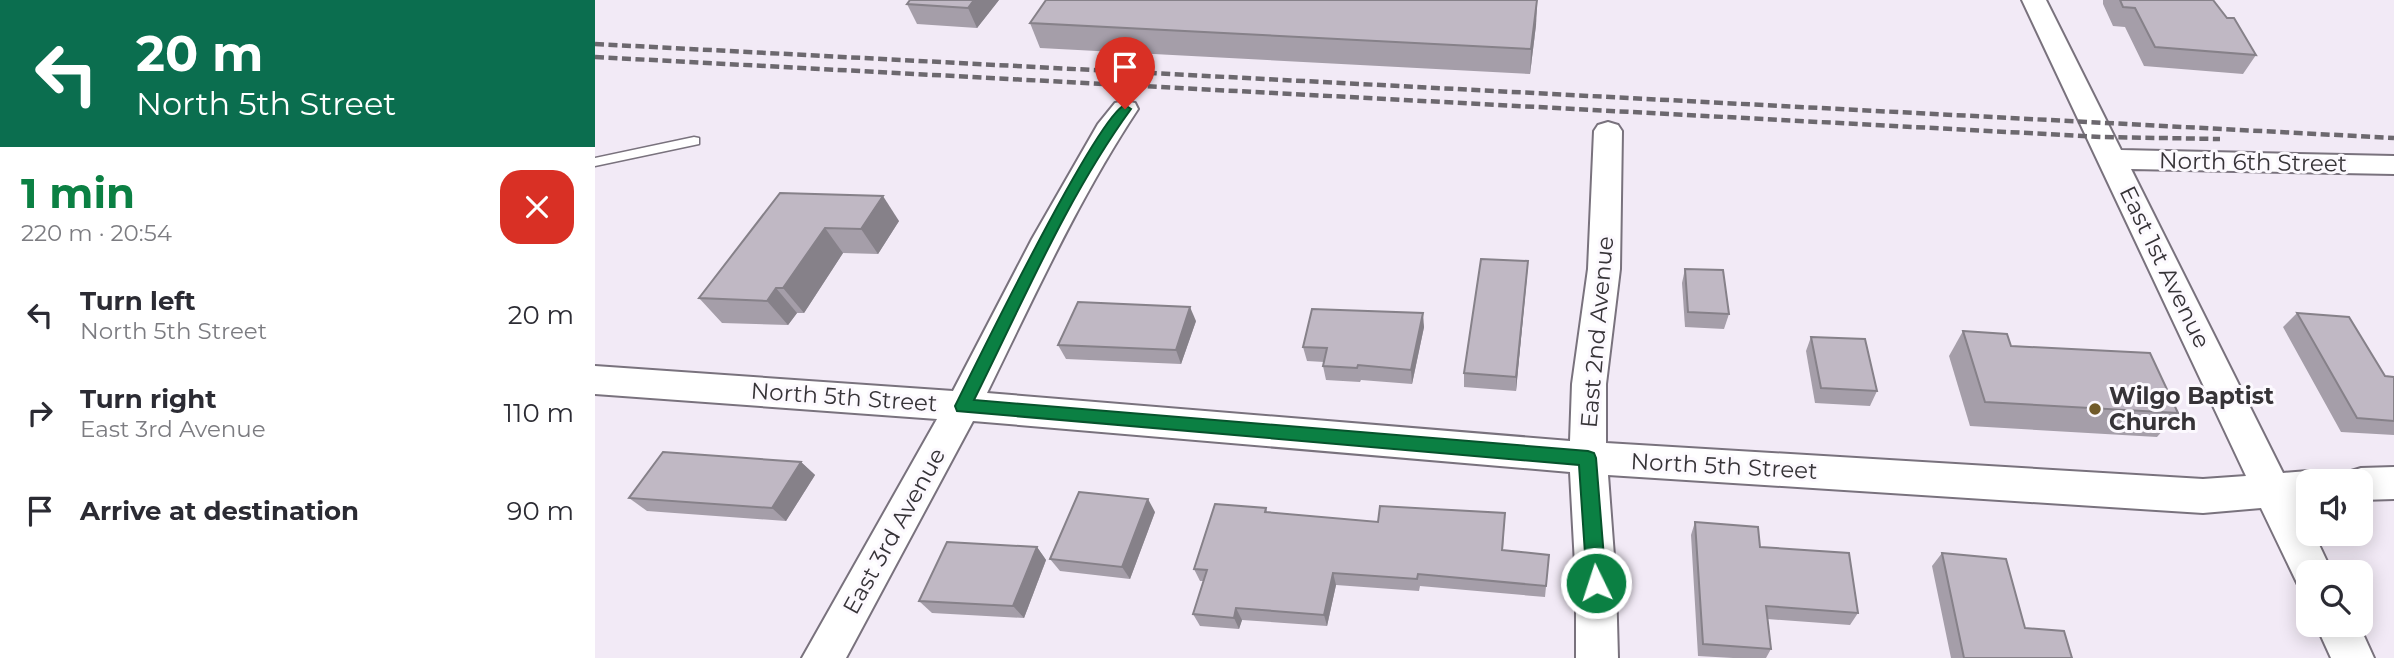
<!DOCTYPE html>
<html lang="en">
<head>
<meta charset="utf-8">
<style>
	:root { --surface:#fff; --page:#f7f7f7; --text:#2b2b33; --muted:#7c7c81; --accent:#0b8043 }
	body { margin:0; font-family:Montserrat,sans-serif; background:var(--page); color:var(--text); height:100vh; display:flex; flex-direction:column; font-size:26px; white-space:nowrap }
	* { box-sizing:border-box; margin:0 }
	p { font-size:23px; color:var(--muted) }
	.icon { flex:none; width:38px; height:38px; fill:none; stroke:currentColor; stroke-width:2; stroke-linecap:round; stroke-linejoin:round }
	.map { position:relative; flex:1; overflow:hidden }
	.side { display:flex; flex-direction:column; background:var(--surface); width:595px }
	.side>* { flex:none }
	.hud { background:#0b6e4f; color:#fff; overflow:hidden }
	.tools { position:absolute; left:1701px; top:469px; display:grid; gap:14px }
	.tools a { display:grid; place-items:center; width:77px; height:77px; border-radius:14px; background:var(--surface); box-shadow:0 4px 18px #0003; font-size:35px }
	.pin { position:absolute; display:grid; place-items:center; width:60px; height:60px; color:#fff; margin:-72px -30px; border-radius:50% 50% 50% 0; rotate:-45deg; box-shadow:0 0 7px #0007 }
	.pin .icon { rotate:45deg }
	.me { position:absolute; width:77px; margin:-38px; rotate:356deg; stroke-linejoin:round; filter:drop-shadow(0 0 5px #0008) }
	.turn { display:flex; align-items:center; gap:24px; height:147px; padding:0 21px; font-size:32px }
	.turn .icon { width:91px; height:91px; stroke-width:2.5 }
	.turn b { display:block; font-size:49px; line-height:60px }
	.round { display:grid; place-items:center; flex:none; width:74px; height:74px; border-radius:21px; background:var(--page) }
	.head { display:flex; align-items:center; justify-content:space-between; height:119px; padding:0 21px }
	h1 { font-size:42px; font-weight:700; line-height:52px; color:var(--accent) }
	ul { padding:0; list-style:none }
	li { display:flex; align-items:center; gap:21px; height:98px; padding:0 21px }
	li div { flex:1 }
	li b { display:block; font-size:26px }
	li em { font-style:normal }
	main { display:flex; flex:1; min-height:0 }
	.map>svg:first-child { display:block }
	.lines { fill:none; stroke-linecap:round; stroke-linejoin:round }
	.service-casing { stroke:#79727d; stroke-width:3 }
	.minor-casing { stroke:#79727d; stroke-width:4 }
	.service { fill:#fff; fill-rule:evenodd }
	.minor { fill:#fff; fill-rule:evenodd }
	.rail { stroke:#6c686e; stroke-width:4.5; stroke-dasharray:9 4.5; stroke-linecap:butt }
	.wall { fill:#a59ea9 }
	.shaded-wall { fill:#868189 }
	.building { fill:#c0b8c4; stroke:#868189; stroke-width:2 }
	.route { fill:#0b8043; stroke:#07532c; stroke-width:2 }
	.poi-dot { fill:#715a2a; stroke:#fcf9fe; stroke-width:2.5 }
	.labels { text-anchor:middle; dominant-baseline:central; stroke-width:6; stroke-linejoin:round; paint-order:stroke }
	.street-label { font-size:23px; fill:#363337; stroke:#fcf9fe }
	.poi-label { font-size:23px; font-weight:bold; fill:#363337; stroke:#fcf9fe; text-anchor:start }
</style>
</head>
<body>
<main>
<section class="side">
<div class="hud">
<div class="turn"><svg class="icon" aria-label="left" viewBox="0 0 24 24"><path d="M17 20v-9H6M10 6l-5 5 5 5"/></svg><div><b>20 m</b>North 5th Street</div></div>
</div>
<div class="head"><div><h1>1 min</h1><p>220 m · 20:54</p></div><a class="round" style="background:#d93025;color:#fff"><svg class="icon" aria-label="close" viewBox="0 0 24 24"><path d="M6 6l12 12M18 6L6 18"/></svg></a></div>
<ul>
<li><svg class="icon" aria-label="left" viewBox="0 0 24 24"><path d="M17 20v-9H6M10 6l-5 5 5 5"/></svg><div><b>Turn left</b><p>North 5th Street</p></div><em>20 m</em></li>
<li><svg class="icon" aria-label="right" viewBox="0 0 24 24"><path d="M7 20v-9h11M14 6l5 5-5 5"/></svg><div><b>Turn right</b><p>East 3rd Avenue</p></div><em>110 m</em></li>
<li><svg class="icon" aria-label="arrive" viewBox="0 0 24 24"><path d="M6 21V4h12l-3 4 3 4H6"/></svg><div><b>Arrive at destination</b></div><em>90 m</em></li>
</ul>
</section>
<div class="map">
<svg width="1799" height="658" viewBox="0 0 1799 658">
	<rect width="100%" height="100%" fill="#f2eaf6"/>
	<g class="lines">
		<g class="service-casing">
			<polygon id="service" points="99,137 104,138 104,144 0,166 0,158"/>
		</g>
		<g class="minor-casing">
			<g id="minor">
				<path d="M1427 0H1451L1526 150 1799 156V174L1536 169 1688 473 1713 471 1726 475 1729 481H1713V503L1704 504 1713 523V534H1719L1737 572H1713V589L1703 585 1666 508 1608 513 1013 475 1021 583 1023 658H981V583L975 472 378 421 251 658H207L342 419 0 394V366L358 391 437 239 503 124 520 103 530 101 540 103 543 109C484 198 439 297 392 393L975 441 977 384 993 269 999 131 1003 125 1013 122 1023 125 1027 131 1025 269 1011 384V443L1608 479 1651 476Z"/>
				<polygon points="1799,467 1799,499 1766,500 1766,481 1748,481 1753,472 1766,468"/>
				<polygon points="1721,625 1764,625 1779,658 1736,658"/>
			</g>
		</g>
		<use href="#service" class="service"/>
		<use href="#minor" class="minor"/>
		<g class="rail">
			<polyline points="0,44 1799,138"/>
			<polyline points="0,57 1507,137 1625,139"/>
		</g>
	</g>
	<g class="wall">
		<polygon points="404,0 382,28 322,24 312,4"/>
		<polygon points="942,0 941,25 935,74 445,48 435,23"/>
		<polygon points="1508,0 1618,0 1661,55 1648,74 1549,66 1530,27 1518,26 1508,4"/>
		<polygon points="185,193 304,221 283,254 248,253 209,313 202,313 193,325 127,323 104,298"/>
		<polygon points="933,261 921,391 869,387 869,373"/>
		<polygon points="1090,269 1134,314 1129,329 1090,327 1087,283"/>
		<polygon points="1702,313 1790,376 1799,377 1799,435 1746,432 1688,327"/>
		<polygon points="601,321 586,364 471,359 463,345"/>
		<polygon points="829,327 817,384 766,380 765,382 731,380 728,366 729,362 712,361 708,347"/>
		<polygon points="1368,331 1416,346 1583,413 1562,437 1375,426 1354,356"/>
		<polygon points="1216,337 1282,391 1275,406 1220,403 1211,351"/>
		<polygon points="206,462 220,475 191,521 52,511 34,498"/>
		<polygon points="671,508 672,512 783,522 910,513 908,550 954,555 950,597 825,586 824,591 741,585 732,626 647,620 644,629 605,626 598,614 609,581 605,581 599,569"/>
		<polygon points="560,512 535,579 465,571 455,559"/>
		<polygon points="1100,522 1165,547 1263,613 1255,625 1172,619 1176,649 1171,658 1138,658 1103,656 1096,535"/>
		<polygon points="442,547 451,560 429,618 337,613 324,601"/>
		<polygon points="1347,553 1430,628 1477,658 1356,658 1337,566"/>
	</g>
	<g class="shaded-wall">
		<polygon points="379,0 404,0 382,28 373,8"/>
		<polygon points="942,0 941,25 935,74 936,49"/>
		<polygon points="288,196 304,221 283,254 266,229"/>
		<polygon points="230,228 248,253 209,313 188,288"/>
		<polygon points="933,261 932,276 921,391 921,377"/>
		<polygon points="181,288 202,313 193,325 172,301"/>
		<polygon points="595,307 601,321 586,364 581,350"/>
		<polygon points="828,313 829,327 817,384 816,370"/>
		<polygon points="206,462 220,475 191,521 177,508"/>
		<polygon points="553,499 560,512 535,579 527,567"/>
		<polygon points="442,547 451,560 429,618 418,606"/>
		<polygon points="738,573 741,585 732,626 729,615"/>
		<polygon points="641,608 647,620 644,629 639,618"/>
	</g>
	<g class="building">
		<polygon points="315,0 379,0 373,8 312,4"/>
		<polygon points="451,0 942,0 936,49 435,23"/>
		<polygon points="1525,0 1618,0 1632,18 1639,18 1661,55 1560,47 1540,8 1528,7"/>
		<polygon points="185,193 288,196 266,229 230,228 188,288 181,288 172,301 104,298"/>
		<polygon points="886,259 933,261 921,377 869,373"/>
		<polygon points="1090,269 1128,270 1134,314 1093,312"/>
		<polygon points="483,302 595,307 581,350 463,345"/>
		<polygon points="717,309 828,313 816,370 763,365 762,368 728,366 732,348 708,347"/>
		<polygon points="1702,313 1754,317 1790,376 1799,377 1799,421 1762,418"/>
		<polygon points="1368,331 1412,334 1416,346 1555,353 1583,413 1390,402"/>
		<polygon points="1216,337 1270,339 1282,391 1226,388"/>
		<polygon points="68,452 206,462 177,508 34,498"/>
		<polygon points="484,492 553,499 527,567 455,559"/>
		<polygon points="620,504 671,508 670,512 783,522 785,506 910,513 907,550 954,555 951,586 823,574 822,579 738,573 729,615 641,608 639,618 598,614 612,570 599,569"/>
		<polygon points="1100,522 1163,527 1165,547 1254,553 1263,613 1171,606 1176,649 1108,644"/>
		<polygon points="352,542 442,547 418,606 324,601"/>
		<polygon points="1347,553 1411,559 1430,628 1469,631 1477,658 1369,658"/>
	</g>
	<path class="route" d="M530 105 536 109C472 197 428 302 379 400L993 451 999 453 1001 458 1011 583 1008 589 1001 592 994 589 992 583 984 465 362 411 360 406C381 364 502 115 530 105Z"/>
	<circle class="poi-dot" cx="1500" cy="409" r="7"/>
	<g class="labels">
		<g class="street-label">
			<text transform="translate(1658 162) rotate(1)">North 6th Street</text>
			<text transform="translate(1570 267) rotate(64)">East 1st Avenue</text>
			<text transform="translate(1002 332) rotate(-85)">East 2nd Avenue</text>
			<text transform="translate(249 397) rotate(4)">North 5th Street</text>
			<text transform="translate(1129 466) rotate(3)">North 5th Street</text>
			<text transform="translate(299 531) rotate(-61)">East 3rd Avenue</text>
		</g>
		<g class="poi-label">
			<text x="1514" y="396">Wilgo Baptist<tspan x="1514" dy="26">Church</tspan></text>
		</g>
	</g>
</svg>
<div class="tools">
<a><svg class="icon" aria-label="sound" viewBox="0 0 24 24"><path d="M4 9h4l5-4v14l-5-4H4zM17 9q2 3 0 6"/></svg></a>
<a><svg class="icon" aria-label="search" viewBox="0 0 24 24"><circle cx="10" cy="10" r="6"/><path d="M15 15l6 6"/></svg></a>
</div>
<div class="pin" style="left:530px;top:109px;background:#d93025"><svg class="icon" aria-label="arrive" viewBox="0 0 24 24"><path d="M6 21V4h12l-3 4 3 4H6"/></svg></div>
<svg class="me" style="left:1001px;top:583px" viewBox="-20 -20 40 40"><circle r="17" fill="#0b8043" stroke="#fff" stroke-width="3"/><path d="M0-11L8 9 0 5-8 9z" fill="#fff"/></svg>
</div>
</main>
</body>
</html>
